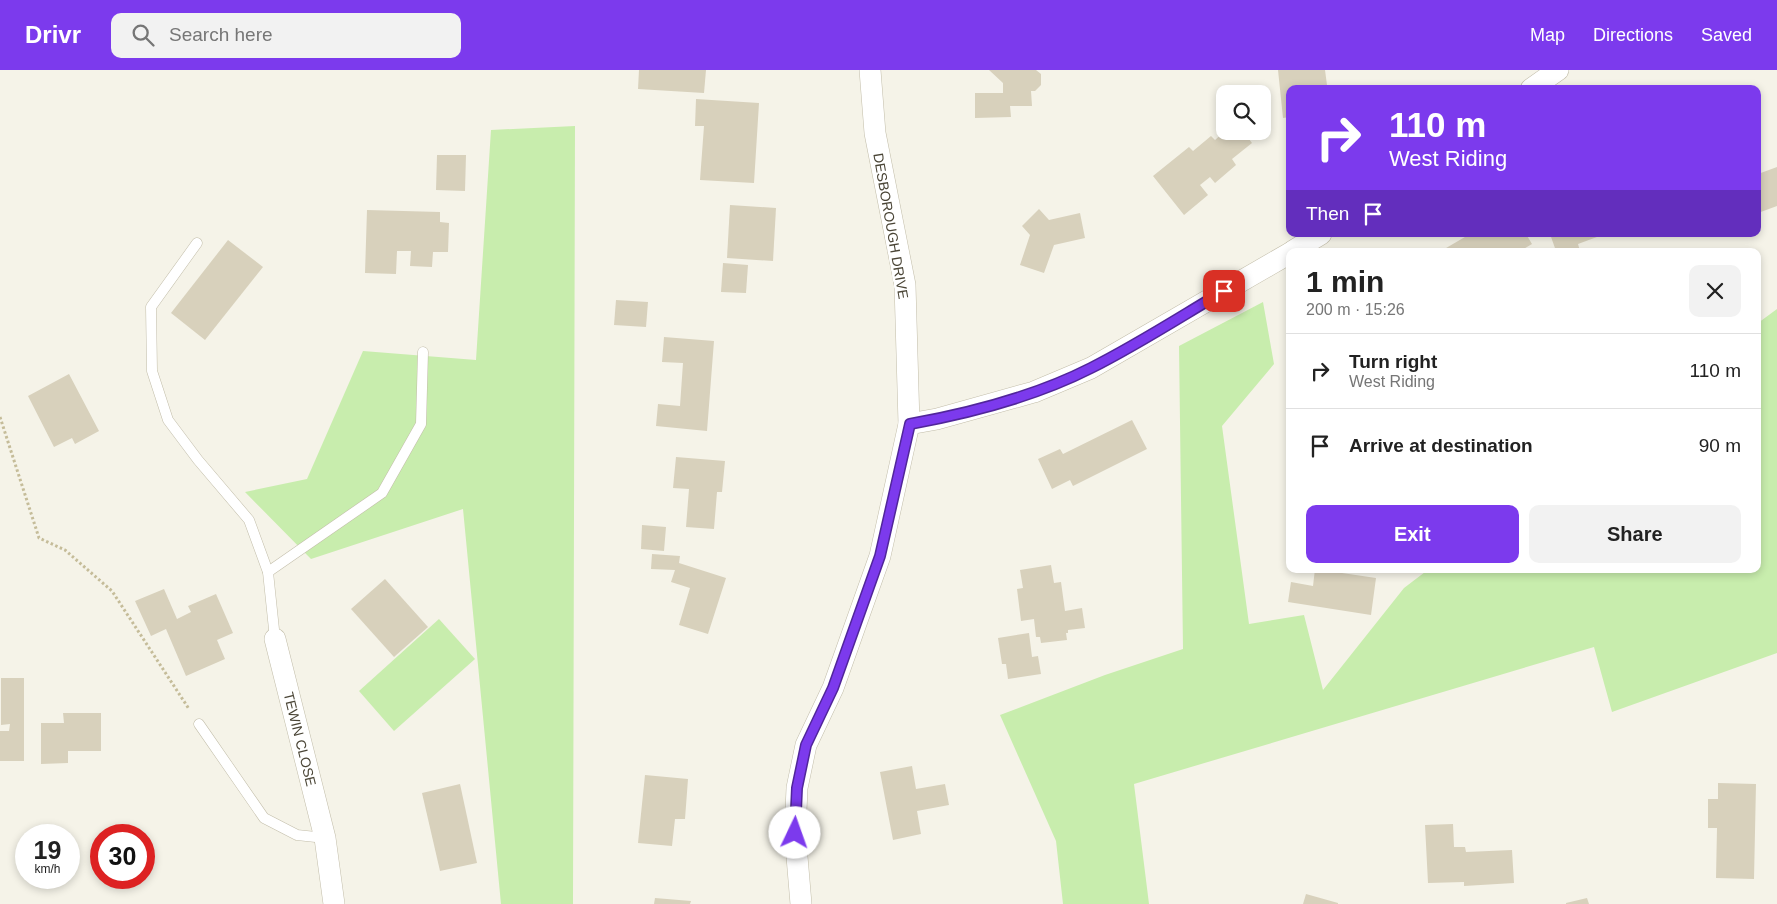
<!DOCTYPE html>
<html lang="en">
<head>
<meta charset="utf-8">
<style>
	:root { --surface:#fff; --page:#f2f2f2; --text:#222; --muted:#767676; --line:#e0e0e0; --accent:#7c3aed }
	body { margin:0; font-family:Arial,sans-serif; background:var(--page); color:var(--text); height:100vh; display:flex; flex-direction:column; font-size:19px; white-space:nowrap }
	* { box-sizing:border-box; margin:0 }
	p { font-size:16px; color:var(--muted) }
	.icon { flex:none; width:28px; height:28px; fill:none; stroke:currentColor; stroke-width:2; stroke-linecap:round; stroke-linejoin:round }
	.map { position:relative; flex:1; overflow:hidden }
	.side { position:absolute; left:1286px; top:178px; width:475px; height:325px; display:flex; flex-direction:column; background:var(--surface); border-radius:10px; box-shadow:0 2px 8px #0003 }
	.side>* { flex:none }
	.hud { position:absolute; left:1286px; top:15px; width:475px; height:152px; border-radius:10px; box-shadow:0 2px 8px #0003; background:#7c3aed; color:#fff; overflow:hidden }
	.fabs { position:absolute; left:1216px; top:15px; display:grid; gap:10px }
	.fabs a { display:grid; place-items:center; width:55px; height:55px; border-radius:10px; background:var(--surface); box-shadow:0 2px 8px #0003; font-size:25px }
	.speed { position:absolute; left:15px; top:754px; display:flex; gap:10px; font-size:25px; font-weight:700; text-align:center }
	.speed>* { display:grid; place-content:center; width:65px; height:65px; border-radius:50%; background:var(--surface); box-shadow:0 2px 8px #0003; line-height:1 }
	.speed small { font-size:12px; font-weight:400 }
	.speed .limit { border:8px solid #d22; background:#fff; color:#111 }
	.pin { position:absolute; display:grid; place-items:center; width:42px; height:42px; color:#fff; margin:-21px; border-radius:10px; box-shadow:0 2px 8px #0006 }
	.me { position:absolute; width:55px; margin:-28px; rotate:3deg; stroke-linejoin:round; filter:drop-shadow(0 0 4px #0008) }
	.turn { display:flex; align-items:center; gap:18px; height:105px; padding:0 20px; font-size:22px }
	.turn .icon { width:65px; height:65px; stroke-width:2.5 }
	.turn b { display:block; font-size:35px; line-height:42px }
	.then { display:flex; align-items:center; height:48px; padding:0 20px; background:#0003; gap:10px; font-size:19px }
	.round { display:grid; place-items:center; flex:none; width:52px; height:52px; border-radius:10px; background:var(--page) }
	.headline { display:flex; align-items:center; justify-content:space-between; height:85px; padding:0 20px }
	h1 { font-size:30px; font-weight:600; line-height:38px }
	.cta { display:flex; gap:10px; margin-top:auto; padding:10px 20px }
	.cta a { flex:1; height:58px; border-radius:10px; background:var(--accent); color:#fff; font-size:20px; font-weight:600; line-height:58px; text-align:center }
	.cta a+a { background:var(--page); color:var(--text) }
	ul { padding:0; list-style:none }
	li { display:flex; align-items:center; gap:15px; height:75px; padding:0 20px; border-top:1px solid var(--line) }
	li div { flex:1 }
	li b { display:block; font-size:19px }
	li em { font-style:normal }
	header { display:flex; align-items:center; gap:30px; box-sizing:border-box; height:70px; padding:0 25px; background:var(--accent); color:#fff }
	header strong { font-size:24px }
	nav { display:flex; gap:28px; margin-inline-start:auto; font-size:18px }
	.search { width:350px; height:45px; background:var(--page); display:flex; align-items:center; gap:12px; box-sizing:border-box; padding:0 18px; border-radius:10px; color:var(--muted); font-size:19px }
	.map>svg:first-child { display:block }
	.green { fill:#c8edad }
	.building { fill:#d8d1bc }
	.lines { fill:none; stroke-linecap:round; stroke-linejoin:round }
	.lane-casing { stroke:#c2bda9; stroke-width:11 }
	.street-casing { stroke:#c2bda9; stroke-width:22 }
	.path { stroke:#c5bc99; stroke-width:3; stroke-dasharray:2.5 2.5; stroke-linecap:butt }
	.lane { stroke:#fff; stroke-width:10 }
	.street { stroke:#fff; stroke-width:21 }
	.route-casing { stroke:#51269a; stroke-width:12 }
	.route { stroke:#7c3aed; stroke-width:9 }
	.labels { text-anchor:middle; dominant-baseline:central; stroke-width:5; stroke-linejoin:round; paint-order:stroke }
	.street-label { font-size:14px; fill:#4a4536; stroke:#fff }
</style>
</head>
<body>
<header>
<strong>Drivr</strong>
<div class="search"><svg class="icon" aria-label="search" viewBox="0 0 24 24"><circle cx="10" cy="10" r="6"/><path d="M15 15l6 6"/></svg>Search here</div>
<nav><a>Map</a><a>Directions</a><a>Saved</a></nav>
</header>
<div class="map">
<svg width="1777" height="834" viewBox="0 0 1777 834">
	<rect width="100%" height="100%" fill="#f5f3e8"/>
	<g class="green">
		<polygon points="575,56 573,834 501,834 463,439 311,489 245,422 307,409 363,281 476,290 491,60"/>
		<polygon points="1263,232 1274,294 1222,356 1249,554 1304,545 1323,620 1404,518 1429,499 1758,499 1758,253 1777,239 1777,583 1612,642 1594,577 1134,714 1149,834 1063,834 1056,771 1000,645 1105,605 1183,579 1179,276"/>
		<polygon points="439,549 475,589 394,661 359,621"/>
	</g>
	<g class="building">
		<polygon points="639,0 706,0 704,23 638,19"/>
		<polygon points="989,0 1036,0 1041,4 1041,15 1035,21 1031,21 1032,36 1010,36 1011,47 975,48 975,23 1003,23 1003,13"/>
		<polygon points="1278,0 1325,0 1327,15 1308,19 1290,19 1290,47 1283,48"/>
		<polygon points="696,29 759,33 754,113 700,110 704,56 695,56"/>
		<polygon points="1225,61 1243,61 1252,73 1232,89 1236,95 1215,113 1210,107 1200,115 1208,125 1184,145 1153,106 1189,77 1193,81 1211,66 1215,70"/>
		<polygon points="437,85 466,85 465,121 436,120"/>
		<polygon points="1777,97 1777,136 1758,143 1758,104"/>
		<polygon points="730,135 776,138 773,191 727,188"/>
		<polygon points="1039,139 1049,150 1080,143 1085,168 1054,175 1044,203 1020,195 1030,165 1022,156"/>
		<polygon points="367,140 440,142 440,152 449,153 448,182 433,182 432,197 410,196 411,181 397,181 396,204 365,203"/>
		<polygon points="1470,164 1526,164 1532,174 1520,181 1441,181"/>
		<polygon points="1550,164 1605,164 1578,174 1580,181 1556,181"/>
		<polygon points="228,170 263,197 205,270 171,243"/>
		<polygon points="723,193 748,195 746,223 721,222"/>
		<polygon points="616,230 648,232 646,257 614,255"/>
		<polygon points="664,267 714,271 707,361 656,356 658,334 680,336 683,293 662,292"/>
		<polygon points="69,304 99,361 75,374 72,368 54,377 28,326"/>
		<polygon points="1132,350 1147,379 1073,416 1070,410 1052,419 1038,389 1060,379 1063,384"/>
		<polygon points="676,387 725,391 722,422 717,422 714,459 686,457 689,419 673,418"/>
		<polygon points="642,455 666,457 664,481 641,479"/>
		<polygon points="652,484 680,486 679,493 726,508 708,564 679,555 690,518 671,512 675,500 651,499"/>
		<polygon points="1051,495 1054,513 1061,512 1065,541 1082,538 1085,558 1068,560 1068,563 1066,563 1067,570 1041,573 1040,567 1036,567 1034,549 1021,551 1017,519 1023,518 1020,500"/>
		<polygon points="1315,499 1376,508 1371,545 1288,532 1291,512 1313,516"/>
		<polygon points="385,509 428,557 394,587 351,539"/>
		<polygon points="164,519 177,549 191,542 188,536 216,524 233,563 217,570 225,589 186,606 166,559 151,566 135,531"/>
		<polygon points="1029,563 1032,587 1038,586 1041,604 1008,609 1006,594 1002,594 998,568"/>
		<polygon points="1,608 24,608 24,691 0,691 0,661 9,661 10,654 1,655"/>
		<polygon points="63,643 101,643 101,681 68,681 68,693 41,694 41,653 64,653"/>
		<polygon points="912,696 916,719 945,714 949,735 917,741 921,764 893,770 880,702"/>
		<polygon points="645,705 688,709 685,749 675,749 672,776 638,773"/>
		<polygon points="1718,713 1756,714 1754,809 1716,808 1717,758 1708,758 1708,729 1718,729"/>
		<polygon points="460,714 477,793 440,801 422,723"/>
		<polygon points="1453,754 1454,777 1465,777 1466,782 1512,780 1514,813 1464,816 1464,812 1428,813 1425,755"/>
		<polygon points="1306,824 1338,833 1338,834 1303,834"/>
		<polygon points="655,828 691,831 690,834 654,834"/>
		<polygon points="1587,828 1589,834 1566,834 1566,833"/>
	</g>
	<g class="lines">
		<g class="lane-casing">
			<g id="lane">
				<polyline points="197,173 151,237 152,301 168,350 198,390 249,450 268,502 275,569"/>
				<polyline points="268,502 382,423 421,354 423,282"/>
				<polyline points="199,654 264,748 297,765 325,768"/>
			</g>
		</g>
		<g class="street-casing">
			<g id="street">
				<polyline points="1531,19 1558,0"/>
				<polyline points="1293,181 1321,164"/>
				<polyline points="909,354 937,349 1034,322 1091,298 1290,183"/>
				<polyline points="275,569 325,768 334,834"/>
				<polyline points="801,834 795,763 797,718 806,675 833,618 880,486 909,354 905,215 875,63 870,0"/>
			</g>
		</g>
		<polyline class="path" points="0,347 39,468 65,480 112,521 189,639"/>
		<use href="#lane" class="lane"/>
		<use href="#street" class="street"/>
	</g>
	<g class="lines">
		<g class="route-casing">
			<path id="route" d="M795 763 797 718 806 675 833 618 880 486 910 354C971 343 1036 326 1091 298 1137 275 1180 247 1224 221"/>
		</g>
		<use href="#route" class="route"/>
	</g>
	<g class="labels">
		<g class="street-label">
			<text transform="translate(891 156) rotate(80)">DESBOROUGH DRIVE</text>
			<text transform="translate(300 669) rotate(76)">TEWIN CLOSE</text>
		</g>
	</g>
</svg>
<div class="fabs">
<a><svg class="icon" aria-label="search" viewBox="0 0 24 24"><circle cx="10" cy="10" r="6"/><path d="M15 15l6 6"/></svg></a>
</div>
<div class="speed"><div>19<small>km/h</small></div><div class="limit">30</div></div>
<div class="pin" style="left:1224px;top:221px;background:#d93025"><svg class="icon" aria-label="arrive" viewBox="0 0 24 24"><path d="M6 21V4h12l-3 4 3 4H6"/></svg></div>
<svg class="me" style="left:795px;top:763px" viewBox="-20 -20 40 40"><circle r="19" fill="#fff"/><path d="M0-13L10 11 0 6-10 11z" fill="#7c3aed"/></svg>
<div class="hud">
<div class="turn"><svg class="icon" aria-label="right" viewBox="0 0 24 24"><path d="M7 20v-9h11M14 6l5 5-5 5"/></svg><div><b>110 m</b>West Riding</div></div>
<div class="then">Then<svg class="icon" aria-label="arrive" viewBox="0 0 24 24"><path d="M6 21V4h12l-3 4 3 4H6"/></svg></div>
</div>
<section class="side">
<div class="headline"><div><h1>1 min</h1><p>200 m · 15:26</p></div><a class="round"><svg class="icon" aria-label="close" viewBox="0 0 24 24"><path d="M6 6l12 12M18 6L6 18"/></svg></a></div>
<ul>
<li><svg class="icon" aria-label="right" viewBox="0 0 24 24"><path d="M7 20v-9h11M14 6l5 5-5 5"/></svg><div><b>Turn right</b><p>West Riding</p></div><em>110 m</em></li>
<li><svg class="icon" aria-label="arrive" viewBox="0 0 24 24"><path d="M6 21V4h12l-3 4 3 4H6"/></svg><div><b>Arrive at destination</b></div><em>90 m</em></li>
</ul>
<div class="cta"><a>Exit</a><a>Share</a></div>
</section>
</div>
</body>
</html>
